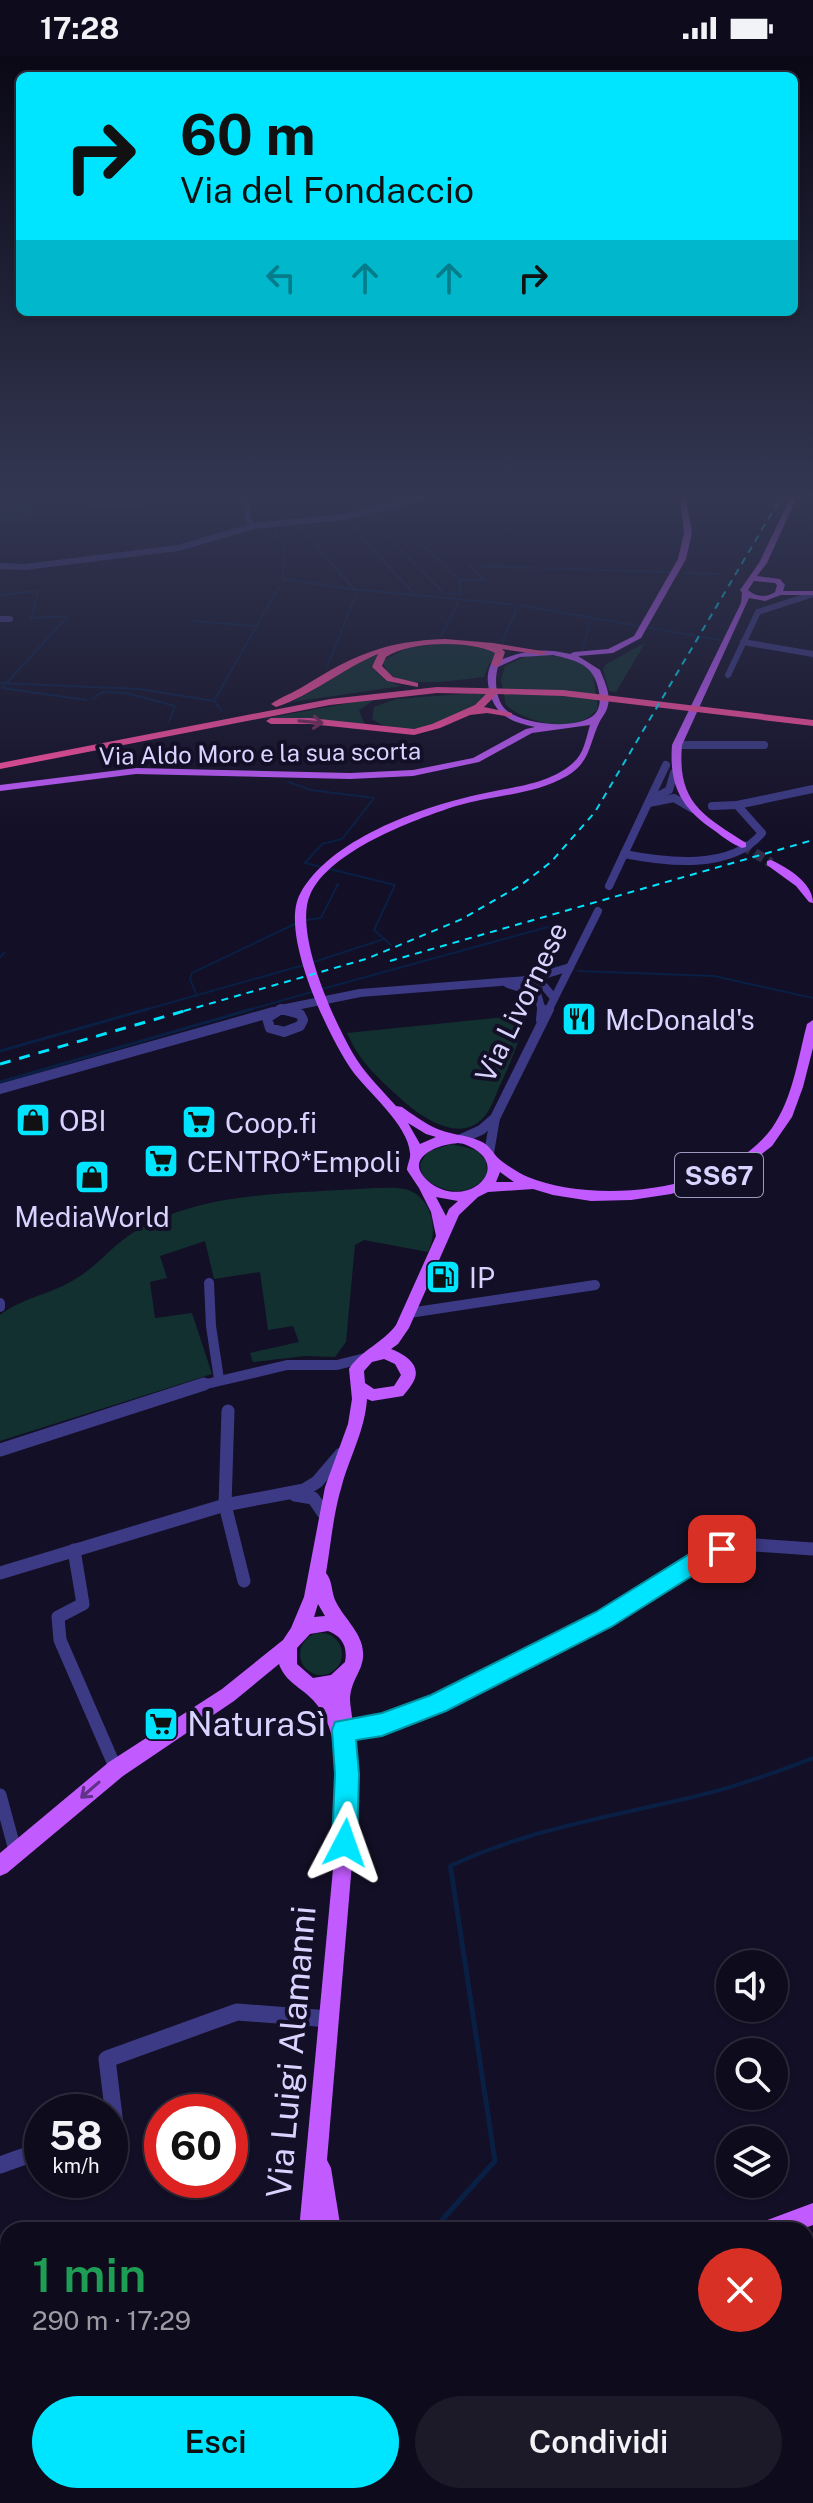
<!DOCTYPE html>
<html lang="it">
<head>
<meta charset="utf-8">
<style>
	:root { --surface:#0e0b1c; --page:#1c1929; --text:#f1f3f6; --muted:#9b9ba3; --line:#2e2b3b; --accent:#00e5ff }
	body { margin:0; font-family:"Public Sans",sans-serif; background:var(--page); color:var(--text); height:100vh; display:flex; flex-direction:column; font-size:30px; white-space:nowrap }
	* { box-sizing:border-box; margin:0 }
	p { font-size:26px; color:var(--muted) }
	.icon { flex:none; width:44px; height:44px; fill:none; stroke:currentColor; stroke-width:2; stroke-linecap:round; stroke-linejoin:round }
	.map { position:relative; flex:1; overflow:hidden }
	.panel { position:absolute; left:0px; top:2166px; width:814px; height:282px; display:flex; flex-direction:column; background:var(--surface); border-radius:24px 24px 0 0; box-shadow:0 2px 6px #0004,0 0 0 2px var(--line) }
	.panel>* { flex:none }
	.top-card { position:absolute; left:16px; top:16px; width:782px; height:244px; border-radius:12px; box-shadow:0 2px 6px #0004,0 0 0 2px var(--line); background:#00e5ff; color:#111; overflow:hidden }
	.tools { position:absolute; left:716px; top:1894px; display:grid; gap:16px }
	.tools a { display:grid; place-items:center; width:72px; height:72px; border-radius:50%; background:var(--surface); box-shadow:0 2px 6px #0004,0 0 0 2px var(--line); font-size:40px }
	.speed { position:absolute; left:24px; top:2038px; display:flex; gap:16px; font-size:40px; font-weight:700; text-align:center }
	.speed>* { display:grid; place-content:center; width:104px; height:104px; border-radius:50%; background:var(--surface); box-shadow:0 2px 6px #0004,0 0 0 2px var(--line); line-height:1 }
	.speed small { font-size:20px; font-weight:400 }
	.speed .limit { border:12px solid #d22; background:#fff; color:#111 }
	.pin { position:absolute; display:grid; place-items:center; width:68px; height:68px; color:#fff; margin:-34px; border-radius:16px; box-shadow:0 4px 12px #0006 }
	.me { position:absolute; width:88px; margin:-44px; rotate:4deg; stroke-linejoin:round; filter:drop-shadow(0 0 6px #0008) }
	.turn { display:flex; align-items:center; gap:28px; height:168px; padding:0 32px; font-size:36px }
	.turn .icon { width:104px; height:104px; stroke-width:2.5 }
	.turn b { display:block; font-size:56px; line-height:68px }
	.lanes { display:flex; align-items:center; height:76px; padding:0 32px; background:#0003; justify-content:center; gap:40px; direction:ltr }
	.lanes .off { opacity:.35 }
	.round { display:grid; place-items:center; flex:none; width:84px; height:84px; border-radius:42px; background:var(--page) }
	.head { display:flex; align-items:center; justify-content:space-between; height:136px; padding:0 32px }
	h1 { font-size:48px; font-weight:600; line-height:60px; color:#1e9e55 }
	.cta { display:flex; gap:16px; margin-top:auto; padding:16px 32px }
	.cta a { flex:1; height:92px; border-radius:48px; background:var(--accent); color:#111; font-size:32px; font-weight:600; line-height:92px; text-align:center }
	.cta a+a { background:var(--page); color:var(--text) }
	.status { display:flex; justify-content:space-between; align-items:center; height:56px; padding:0 40px; background:var(--surface); direction:ltr }
	.status svg { height:22px; fill:currentColor }
	.map>svg:first-child { display:block }
	.green { fill:#12302f }
	.lines { fill:none; stroke-linecap:round; stroke-linejoin:round }
	.stream-far3 { stroke:#0a1f44; stroke-width:2 }
	.stream-far2 { stroke:#0a1f44; stroke-width:3 }
	.stream-far1 { stroke:#0a1f44; stroke-width:4 }
	.stream { stroke:#0a1f44; stroke-width:5 }
	.major-tunnel { stroke:#312d47; stroke-width:10; stroke-dasharray:10 5; stroke-linecap:butt }
	.minor-far4 { stroke:#3d3a85; stroke-width:6 }
	.minor-far3 { stroke:#3d3a85; stroke-width:8 }
	.minor-far2 { stroke:#3d3a85; stroke-width:10 }
	.minor-far1 { stroke:#3d3a85; stroke-width:13 }
	.minor { stroke:#3d3a85; stroke-width:17 }
	.major { fill:#c25bff; fill-rule:evenodd }
	.highway { fill:#ff4fa3; fill-rule:evenodd }
	.rail-far1 { stroke:#00e5ff; stroke-width:2; stroke-dasharray:7 6; stroke-linecap:butt }
	.rail { stroke:#00e5ff; stroke-width:3; stroke-dasharray:11 9; stroke-linecap:butt }
	.oneway { stroke:#7d2c5e }
	.oneway2 { stroke:#623188 }
	.route { fill:#00e5ff; stroke:#0095a6; stroke-width:2 }
	.labels { text-anchor:middle; dominant-baseline:central; stroke-width:8; stroke-linejoin:round; paint-order:stroke }
	.far-street-label { font-size:24px; fill:#d9d4ff; stroke:#130f26 }
	.shield { fill:#130f26; stroke:#9e99be; stroke-width:2 }
	.shield-label { font-size:26px; font-weight:bold; fill:#d9d4ff }
	.street-label { font-size:28px; fill:#d9d4ff; stroke:#130f26 }
	.poi-label { font-size:28px; fill:#d9d4ff; stroke:#130f26; text-anchor:start }
	.near-poi-label { font-size:34px; fill:#d9d4ff; stroke:#130f26; text-anchor:start }
	.near-street-label { font-size:34px; fill:#d9d4ff; stroke:#130f26 }
</style>
</head>
<body>
<div class="status"><b>17:28</b><svg viewBox="0 0 49 12"><path d="M0 12V9h3v3zM5 12V6h3v6zM10 12V3h3v9zM15 12V0h3v12zM26 1h20v11H26zM47 4h2v5h-2z"/></svg></div>
<div class="map">
<svg width="813" height="2447" viewBox="0 0 813 2447">
	<rect width="100%" height="100%" fill="#130f26"/>
	<g class="green">
		<polygon points="20,443 32,443 35,457 32,461 0,466 0,450 11,451"/>
		<path d="M90 443H181L143 448C171 466 210 450 243 458L161 460 136 454 142 453 134 448 92 450 90 446 64 445Z"/>
		<path d="M444 587H469L497 595V603L489 608 484 621C460 623 385 639 383 604L407 592Z"/>
		<polygon points="645,587 616,636 609,635 603,613 606,608"/>
		<path d="M380 598 371 611 386 625 402 630 292 646C323 630 347 610 380 598Z"/>
		<path d="M545 598 582 606 593 616 598 652C579 680 527 668 506 649L501 624 505 610 526 600Z"/>
		<path d="M461 638H489L486 644C453 660 408 689 372 663L374 651 396 643Z"/>
		<polygon points="377,642 359,654 364,667 372,671 325,664 262,663"/>
		<path d="M526 959C521 982 512 1002 503 1023 497 1034 494 1047 487 1057 464 1091 422 1062 401 1043 378 1022 359 1005 347 977Z"/>
		<path d="M451 1088 477 1094 486 1105 487 1118C471 1143 440 1138 422 1119L420 1108 427 1096Z"/>
		<path d="M373 1132C383 1132 395 1131 405 1133 432 1140 439 1174 428 1196L364 1184 355 1189 346 1286 335 1301 305 1300 253 1306 250 1297 299 1286 293 1270 268 1274 260 1216 214 1223 205 1185 160 1200 167 1222 150 1226 155 1262 192 1257 212 1318 0 1385V1259C23 1241 53 1238 77 1222 97 1210 113 1189 134 1176 204 1134 294 1138 373 1132Z"/>
		<circle cx="321" cy="1598" r="21"/>
	</g>
	<g class="lines">
		<g class="stream-far3">
			<polyline points="284,465 299,443"/>
			<polyline points="347,465 415,539"/>
			<polyline points="272,469 284,490 283,523"/>
			<polyline points="299,471 355,534"/>
			<polyline points="387,480 444,537 461,538"/>
			<polyline points="417,483 459,524 461,538"/>
			<polyline points="478,510 670,516"/>
			<polyline points="684,517 719,518"/>
			<polyline points="283,523 349,533 511,548"/>
			<polyline points="459,524 485,524 470,510"/>
			<polyline points="0,539 38,535 31,562 68,560 2,632 86,644"/>
			<polyline points="518,549 720,584"/>
			<polyline points="193,565 256,570"/>
			<polyline points="441,580 458,547"/>
			<polyline points="502,587 516,554"/>
			<polyline points="583,594 589,566"/>
			<polyline points="327,611 356,538"/>
			<polyline points="0,627 139,633 214,645 222,655"/>
			<polyline points="93,643 102,636 126,637 175,650 169,666"/>
			<polyline points="214,645 279,531"/>
			<polyline points="289,726 311,734 374,742 342,783 322,788 305,807 395,829 374,874 391,889"/>
			<polyline points="306,864 321,862 338,828"/>
			<polyline points="0,901 4,897"/>
			<polyline points="311,907 384,883"/>
			<polyline points="578,915 714,920 813,942"/>
			<polyline points="322,933 555,869 558,871 554,899 556,913"/>
			<polyline points="197,940 190,923 192,917 299,866"/>
			<polyline points="141,955 304,909"/>
			<polyline points="245,955 315,935"/>
		</g>
		<g class="stream-far2">
			<polyline points="0,995 148,953"/>
			<polyline points="0,1026 252,953"/>
		</g>
		<path class="stream-far1" d="M451 1816 450 1810C533 1771 621 1759 709 1737 744 1728 779 1715 813 1702"/>
		<polyline class="stream" points="433,2174 495,2105 451,1814"/>
		<polyline class="major-tunnel" points="742,789 771,807"/>
		<g class="minor-far4">
			<polyline points="245,443 248,463 254,470"/>
			<polyline points="0,510 25,511 178,492 254,470 344,461 418,443"/>
			<polyline points="0,563 10,563"/>
			<polyline points="743,586 813,598"/>
			<polyline points="728,619 758,556 813,538"/>
		</g>
		<g class="minor-far3">
			<polyline points="677,689 764,689"/>
			<polyline points="656,741 669,734 674,717"/>
			<polyline points="649,747 674,742 693,753"/>
			<polyline points="712,750 737,749"/>
			<path d="M624 798C665 806 731 815 762 777L737 749 813 733"/>
			<polyline points="609,830 666,709"/>
			<polyline points="527,923 544,930 554,942"/>
			<polyline points="508,928 537,937 542,955"/>
			<polyline points="281,953 360,937 527,924 570,911"/>
			<polyline points="278,955 289,955"/>
			<polyline points="548,955 598,855"/>
		</g>
		<g class="minor-far2">
			<polyline points="281,953 267,962 270,972 284,976 300,970 303,964 300,958 281,953"/>
			<polyline points="541,964 542,953"/>
			<polyline points="0,1033 273,956"/>
			<polyline points="461,1083 481,1074 495,1062"/>
			<polyline points="489,1097 495,1062 549,953"/>
			<polyline points="209,1227 211,1270 219,1323"/>
			<polyline points="0,1247 0,1251"/>
			<polyline points="409,1257 595,1229"/>
			<polyline points="198,1330 287,1309 337,1309 365,1302"/>
		</g>
		<g class="minor-far1">
			<polyline points="228,1355 225,1449 244,1525"/>
			<polyline points="0,1394 204,1328"/>
			<polyline points="295,1439 313,1442 327,1462"/>
			<polyline points="74,1494 83,1548 58,1561 60,1584 116,1713"/>
			<polyline points="0,1517 225,1449 304,1434 317,1426 341,1398"/>
			<polyline points="344,1674 395,1663 466,1634 631,1549 711,1498 755,1489 813,1493"/>
			<polyline points="0,1739 16,1798"/>
		</g>
		<g class="minor">
			<polyline points="110,2071 115,2069 107,2003 237,1956 330,1963"/>
			<polyline points="0,2109 42,2094"/>
		</g>
		<g class="major">
			<path d="M680 443H686L692 477 686 503 641 582 613 597 578 600 600 614C604 624 611 638 608 649 607 655 603 660 600 665 589 687 591 706 567 720 534 739 493 739 456 750 413 764 329 795 310 839 293 877 336 971 357 1004 368 1021 383 1035 396 1050L402 1051C412 1058 423 1066 433 1071 448 1079 465 1078 480 1085 489 1089 491 1094 497 1101 504 1108 519 1117 528 1121 596 1149 726 1136 772 1072 793 1042 798 1002 807 968L813 964V992L803 1031 792 1061 772 1090 746 1110 714 1125 671 1138 631 1144 591 1145 553 1139 533 1133 488 1136 478 1141 459 1159 409 1272 398 1288 391 1293C402 1297 420 1307 415 1322 413 1328 407 1335 403 1340L372 1345 367 1343C365 1374 350 1400 342 1429 333 1458 331 1488 326 1517 333 1525 331 1537 336 1546 345 1564 365 1579 363 1601 362 1616 351 1624 350 1643 350 1655 356 1668 349 1679L355 1713 356 1760 327 2104 331 2112 341 2174H299L338 1760C338 1723 340 1673 313 1644 301 1631 286 1627 279 1608L234 1645 123 1720 7 1817 0 1820V1797L109 1706 222 1633 283 1584 291 1572 304 1541 325 1431 348 1368 352 1343 349 1313C361 1294 383 1287 396 1269L436 1180 431 1156 419 1132 407 1114C407 1109 411 1102 410 1097 408 1068 367 1036 351 1013 328 979 279 877 300 838 329 784 419 752 476 739 508 731 547 730 573 707 584 698 586 682 590 669L532 677 479 706 413 720 350 723 136 718 0 735V729L136 712 350 717 413 714 473 702 526 673 535 671C511 666 494 659 489 633 487 624 487 617 491 608 520 595 539 591 570 598L574 596 608 593 634 580 678 503 684 477ZM553 599C573 604 591 607 597 628 600 638 602 650 595 658 579 675 521 669 505 653 496 644 494 624 498 611L520 601ZM408 1067 426 1078 436 1081 420 1088ZM461 1087C521 1107 466 1158 428 1125 401 1101 441 1087 461 1087ZM500 1116 514 1126H496ZM436 1141 458 1145 449 1153 446 1160ZM384 1303 395 1308 401 1319 394 1330 374 1333 365 1327 364 1315 372 1306ZM318 1548 325 1560 314 1561ZM328 1575C342 1580 348 1591 345 1606L331 1619 313 1622 297 1608V1592L310 1578Z"/>
			<path d="M790 443H796L767 507 757 520 780 523 785 529 783 535H813V539H781L765 545 749 542 682 689C677 746 702 759 746 787V791L742 792C732 788 723 781 715 775 681 752 669 730 672 689L741 547 742 537 740 534 759 507ZM754 525 775 527 777 529 775 536C766 542 756 541 748 534Z"/>
			<path d="M771 804C788 812 813 827 813 847L809 846 796 830 767 809V805Z"/>
			<polygon points="813,2147 813,2169 800,2174 759,2174 762,2166"/>
			<polygon points="33,2440 77,2440 74,2447 30,2447"/>
			<polygon points="89,2440 131,2440 128,2447 86,2447"/>
			<polygon points="200,2440 229,2440 232,2447 203,2447"/>
			<polygon points="257,2440 283,2440 285,2447 259,2447"/>
			<polygon points="293,2440 319,2440 317,2445 319,2440 346,2440 343,2447 291,2447"/>
		</g>
		<g class="highway">
			<path d="M445 583 493 587 548 596 543 599 502 593 505 596 501 608 496 611 491 608 495 597C470 584 410 585 386 601L382 610 393 621 418 627V631L387 625 372 611 378 598C342 613 311 640 276 651L271 648C281 641 293 637 304 630 354 599 385 585 445 583Z"/>
			<polygon points="437,631 563,634 813,664 813,670 563,640 497,638 484,651 512,657 512,661 487,657 470,659 440,672 414,679 310,668 271,668 266,665 271,662 310,662 414,673 432,668 475,649 486,638 437,637 330,649 0,713 0,707 330,643"/>
		</g>
		<g class="rail-far1">
			<polyline points="390,905 813,784"/>
			<polyline points="184,955 366,903 462,863 521,829 551,806 595,756 780,443"/>
		</g>
		<polyline class="rail" points="0,1008 191,953"/>
	</g>
	<defs><path id="oneway-shaft" d="M-6 0H5M1.5-3L5.5 0L1.5 3" fill="none" stroke-width="1.6" stroke-linecap="round" stroke-linejoin="round" transform="scale(2)"/></defs>
	<use class="oneway" href="#oneway-shaft" transform="translate(311 666) rotate(5)"/>
	<use class="oneway2" href="#oneway-shaft" transform="translate(90 1734) rotate(139)"/>
	<linearGradient id="sky" x2="0" y2="1"><stop stop-color="#0a0815"/><stop offset="0.56" stop-color="#333752"/><stop offset="1" stop-color="#333752" stop-opacity="0"/></linearGradient>
	<rect width="813" height="785" fill="url(#sky)"/>
	<polygon class="route" points="722,1484 729,1487 733,1493 729,1500 711,1508 611,1571 446,1655 382,1680 356,1684 359,1718 357,1787 353,1796 345,1799 336,1796 332,1787 335,1718 332,1674 335,1666 382,1657 431,1639 596,1556 696,1494"/>
	<defs>
		<g id="restaurant-square" transform="scale(1.8)"><rect x="-9" y="-9" width="18" height="18" rx="4" fill="#00e5ff" stroke="#130f26"/><path d="M-5-6h1v4h1v-4h1v4h1v-4h1v5L-1.5 .5V6h-2V.5L-5-1ZM5-6V6H3V1.5H1.5Q1.5-4 5-6Z" fill="#111"/></g>
		<g id="shop-square" transform="scale(1.8)"><rect x="-9" y="-9" width="18" height="18" rx="4" fill="#00e5ff" stroke="#130f26"/><path d="M-5-2.5h2.3a2.7 3.5 0 0 1 5.4 0H5L5.5 6h-11ZM-1.5-2.5h3a1.5 2.3 0 0 0-3 0Z" fill="#111"/></g>
		<g id="supermarket-square" transform="scale(1.8)"><rect x="-9" y="-9" width="18" height="18" rx="4" fill="#00e5ff" stroke="#130f26"/><path d="M-6-5.5h2.5l.6 2H6L4.5 2H-2.5L-4.4-4H-6ZM-1.5 3.2a1.3 1.3 0 1 0 .1 0ZM3 3.2a1.3 1.3 0 1 0 .1 0Z" fill="#111"/></g>
		<g id="fuel-square" transform="scale(1.8)"><rect x="-9" y="-9" width="18" height="18" rx="4" fill="#00e5ff" stroke="#130f26"/><path d="M-5.5-6h7V0h2V4h1.3V-2.5L3-4.5l.8-.8L6-3V5H2.5V1h-1V6h-7ZM-4.2-4.7v3.2H.2V-4.7Z" fill="#111"/></g>
	</defs>
	<g fill-rule="evenodd">
		<use href="#restaurant-square" x="579" y="963"/>
		<use href="#shop-square" x="33" y="1064"/>
		<use href="#supermarket-square" x="199" y="1066"/>
		<use href="#supermarket-square" x="161" y="1105"/>
		<use href="#shop-square" x="92" y="1121"/>
		<use href="#fuel-square" x="443" y="1221"/>
		<use href="#supermarket-square" x="161" y="1668"/>
	</g>
	<g class="labels">
		<g class="far-street-label">
			<text transform="translate(260 697) rotate(-1)">Via Aldo Moro e la sua scorta</text>
		</g>
		<rect class="shield" x="675" y="1097" width="88" height="44" rx="6"/>
		<g class="shield-label">
			<text x="719" y="1119">SS67</text>
		</g>
		<g class="street-label">
			<text transform="translate(521 946) rotate(-64)">Via Livornese</text>
		</g>
		<g class="poi-label">
			<text x="605" y="963">McDonald's</text>
			<text x="59" y="1064">OBI</text>
			<text x="225" y="1066">Coop.fi</text>
			<text x="187" y="1105">CENTRO*Empoli</text>
			<text x="92" y="1160" text-anchor="middle">MediaWorld</text>
			<text x="469" y="1221">IP</text>
		</g>
		<g class="near-poi-label">
			<text x="187" y="1668">NaturaSì</text>
		</g>
		<g class="near-street-label">
			<text transform="translate(291 1996) rotate(-85)">Via Luigi Alamanni</text>
		</g>
	</g>
</svg>
<div class="tools">
<a><svg class="icon" aria-label="sound" viewBox="0 0 24 24"><path d="M4 9h4l5-4v14l-5-4H4zM17 9q2 3 0 6"/></svg></a>
<a><svg class="icon" aria-label="search" viewBox="0 0 24 24"><circle cx="10" cy="10" r="6"/><path d="M15 15l6 6"/></svg></a>
<a><svg class="icon" aria-label="layers" viewBox="0 0 24 24"><path d="M12 4l9 5-9 5-9-5zM3 14l9 5 9-5"/></svg></a>
</div>
<div class="speed"><div>58<small>km/h</small></div><div class="limit">60</div></div>
<div class="pin" style="left:722px;top:1493px;background:#d93025"><svg class="icon" aria-label="arrive" viewBox="0 0 24 24"><path d="M6 21V4h12l-3 4 3 4H6"/></svg></div>
<svg class="me" style="left:345px;top:1787px" viewBox="-20 -20 40 40"><path d="M0-17L14 15 0 8-14 15z" fill="#00e5ff" stroke="#fff" stroke-width="4"/></svg>
<div class="top-card">
<div class="turn"><svg class="icon" aria-label="right" viewBox="0 0 24 24"><path d="M7 20v-9h11M14 6l5 5-5 5"/></svg><div><b>60 m</b>Via del Fondaccio</div></div>
<div class="lanes"><svg class="icon off" aria-label="left" viewBox="0 0 24 24"><path d="M17 20v-9H6M10 6l-5 5 5 5"/></svg><svg class="icon off" aria-label="ahead" viewBox="0 0 24 24"><path d="M12 20V5M6 11l6-6 6 6"/></svg><svg class="icon off" aria-label="ahead" viewBox="0 0 24 24"><path d="M12 20V5M6 11l6-6 6 6"/></svg><svg class="icon" aria-label="right" viewBox="0 0 24 24"><path d="M7 20v-9h11M14 6l5 5-5 5"/></svg></div>
</div>
<section class="panel">
<div class="head"><div><h1>1 min</h1><p>290 m · 17:29</p></div><a class="round" style="background:#d93025;color:#fff"><svg class="icon" aria-label="close" viewBox="0 0 24 24"><path d="M6 6l12 12M18 6L6 18"/></svg></a></div>
<div class="cta"><a>Esci</a><a>Condividi</a></div>
</section>
</div>
</body>
</html>
